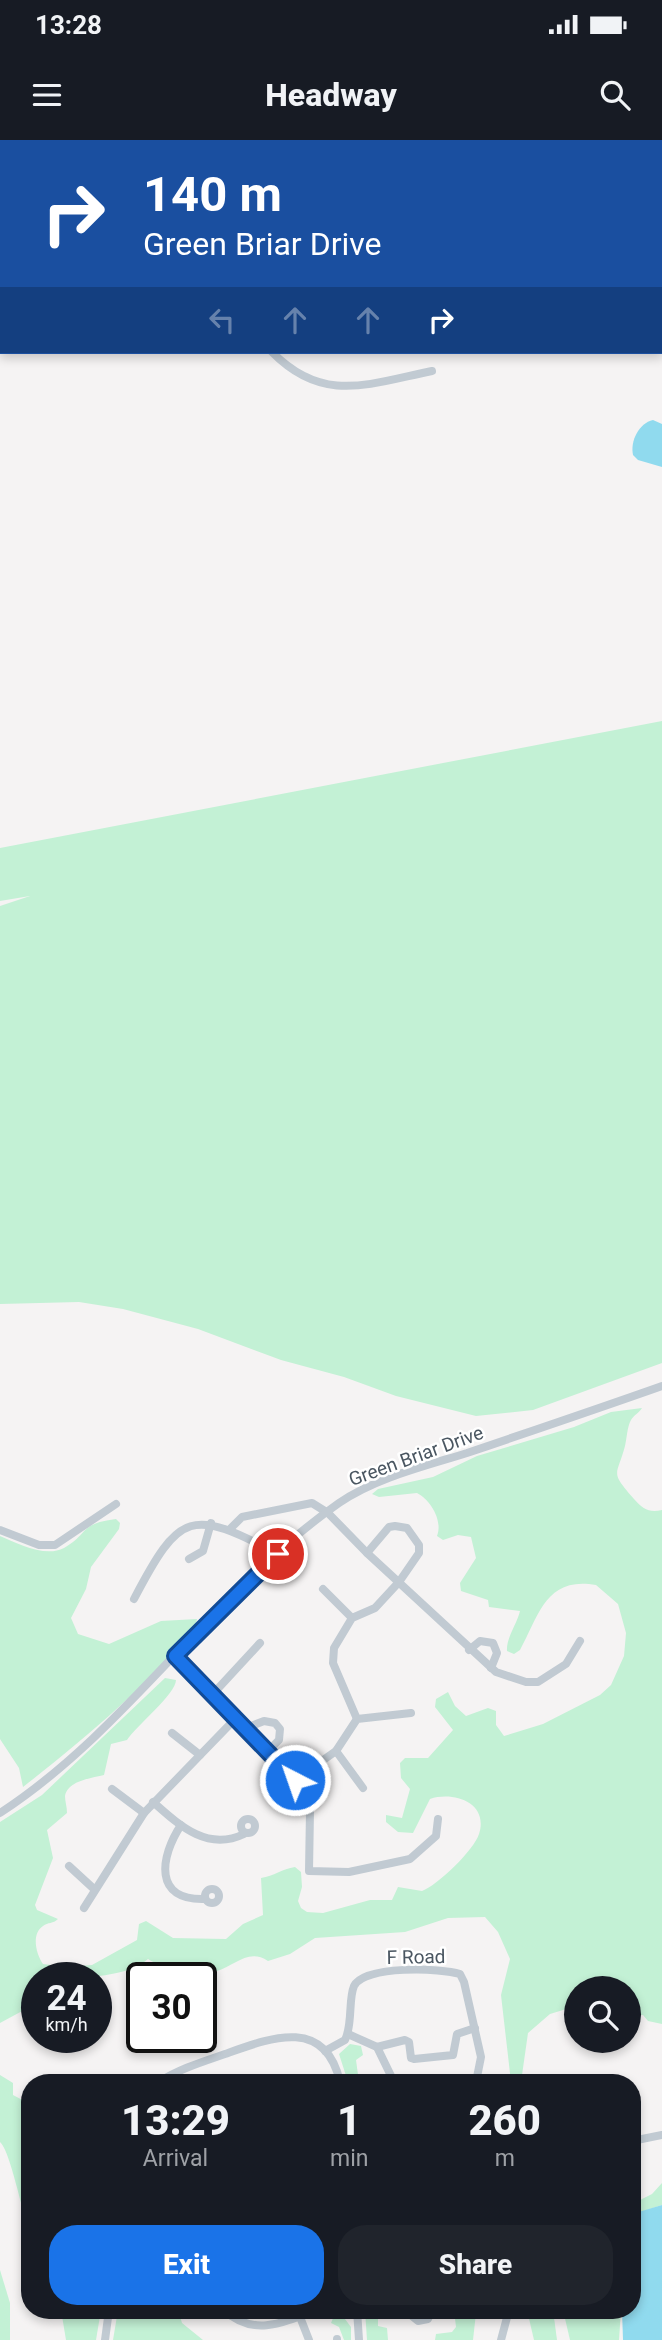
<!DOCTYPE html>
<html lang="en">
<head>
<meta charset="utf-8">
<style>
	:root { --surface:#171b24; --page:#20242c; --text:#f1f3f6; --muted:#9ea1a6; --accent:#1a73e8 }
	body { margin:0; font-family:Roboto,sans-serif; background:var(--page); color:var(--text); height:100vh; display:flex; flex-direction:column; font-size:26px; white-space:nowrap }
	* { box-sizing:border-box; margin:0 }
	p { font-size:23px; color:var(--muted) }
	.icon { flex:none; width:38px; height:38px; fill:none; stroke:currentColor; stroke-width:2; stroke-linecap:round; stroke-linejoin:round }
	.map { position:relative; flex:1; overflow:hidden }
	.side { position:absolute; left:21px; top:1934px; width:620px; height:245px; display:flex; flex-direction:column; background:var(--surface); border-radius:28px; box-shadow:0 4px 10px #0003 }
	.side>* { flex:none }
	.top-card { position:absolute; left:0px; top:0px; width:663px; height:214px; box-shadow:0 4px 10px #0003; background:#1a4fa0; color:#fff; overflow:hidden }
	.tools { position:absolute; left:564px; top:1836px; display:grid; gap:14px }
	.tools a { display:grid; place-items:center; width:77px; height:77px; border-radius:50%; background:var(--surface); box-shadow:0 4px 10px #0003; font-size:35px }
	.speed { position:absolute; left:21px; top:1822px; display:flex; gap:14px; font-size:35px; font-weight:700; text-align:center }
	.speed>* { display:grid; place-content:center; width:91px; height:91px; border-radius:50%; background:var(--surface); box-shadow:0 4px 10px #0003; line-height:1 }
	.speed small { font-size:18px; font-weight:400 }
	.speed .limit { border:4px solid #111; border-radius:10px; background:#fff; color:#111 }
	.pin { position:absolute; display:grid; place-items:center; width:60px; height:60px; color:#fff; margin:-30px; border:4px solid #fff; border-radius:50%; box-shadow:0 2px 7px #0007 }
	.me { position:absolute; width:77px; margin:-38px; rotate:319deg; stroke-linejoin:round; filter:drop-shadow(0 0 5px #0008) }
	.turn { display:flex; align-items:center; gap:24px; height:147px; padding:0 28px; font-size:32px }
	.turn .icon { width:91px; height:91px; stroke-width:2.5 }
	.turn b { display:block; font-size:49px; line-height:60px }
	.lanes { display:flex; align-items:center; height:66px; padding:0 28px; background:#0003; justify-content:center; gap:35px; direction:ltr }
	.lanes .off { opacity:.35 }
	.eta { display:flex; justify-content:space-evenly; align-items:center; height:119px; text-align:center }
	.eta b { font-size:42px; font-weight:800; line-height:49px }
	.button { display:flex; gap:14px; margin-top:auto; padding:14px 28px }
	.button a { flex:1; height:80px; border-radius:28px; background:var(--accent); color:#fff; font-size:28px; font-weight:800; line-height:80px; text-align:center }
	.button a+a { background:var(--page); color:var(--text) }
	.status { display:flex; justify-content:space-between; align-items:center; height:49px; padding:0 35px; background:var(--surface); direction:ltr }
	.status svg { height:19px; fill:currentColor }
	header { display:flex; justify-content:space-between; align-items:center; height:91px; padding:0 28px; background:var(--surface); font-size:32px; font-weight:800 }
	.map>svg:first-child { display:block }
	.green { fill:#c3f1d5 }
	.water { fill:#90daee }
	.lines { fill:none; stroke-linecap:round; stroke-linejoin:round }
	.minor { stroke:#c1cad2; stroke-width:8 }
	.route-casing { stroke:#114b97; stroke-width:18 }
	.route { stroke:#1a73e8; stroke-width:12 }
	.labels { text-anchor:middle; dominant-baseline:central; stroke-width:5; stroke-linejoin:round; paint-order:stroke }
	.street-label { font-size:19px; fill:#4a5661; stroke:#fff }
</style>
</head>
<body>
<div class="status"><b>13:28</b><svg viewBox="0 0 49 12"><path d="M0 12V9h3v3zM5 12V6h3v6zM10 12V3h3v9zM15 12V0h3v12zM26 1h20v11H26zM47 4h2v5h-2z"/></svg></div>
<header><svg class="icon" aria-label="menu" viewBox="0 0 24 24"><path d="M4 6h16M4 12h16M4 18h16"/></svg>Headway<svg class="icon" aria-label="search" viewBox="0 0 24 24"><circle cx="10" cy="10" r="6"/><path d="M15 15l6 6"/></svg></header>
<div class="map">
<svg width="662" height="2200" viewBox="0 0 662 2200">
	<rect width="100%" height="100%" fill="#f5f3f3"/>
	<g class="green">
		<polygon points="662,581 662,1223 533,1270 476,1276 396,1256 344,1237 281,1220 198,1189 123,1169 79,1162 0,1164 0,766 30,756 0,761 0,708"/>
		<path d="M642 1268C639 1273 634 1275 631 1280 627 1287 627 1298 625 1306 617 1337 609 1330 634 1359 643 1369 649 1373 662 1370V1884L648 1881 643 1875 628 1876V1848H576V1866L550 1874 528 1893 521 1942H511L501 1855 510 1819 498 1792 485 1777 448 1778 405 1792 315 1798 290 1814 268 1821C248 1808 235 1826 217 1831 200 1836 163 1829 148 1819 125 1840 67 1838 37 1838V1863L0 1883V1682L42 1655 165 1538 176 1540C176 1554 136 1586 127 1600L111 1604 104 1635C93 1638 68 1640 65 1656 65 1661 67 1667 67 1673L47 1690 53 1718 35 1765 37 1770 58 1779C53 1784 48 1782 43 1786 31 1794 36 1814 43 1824L67 1827 92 1825 137 1800 139 1784 146 1781 173 1798 226 1799 243 1784 263 1775 261 1738C274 1736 282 1729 295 1727L301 1732 302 1747 298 1761 301 1768 307 1772 323 1773 370 1760H392L398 1747 422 1751C438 1745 474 1710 479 1694 489 1663 454 1651 430 1659L413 1693 398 1692 386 1682V1675L402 1678 410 1649 401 1638 400 1623 405 1618H428L453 1590 435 1567 436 1559 448 1552 455 1566 466 1576 488 1568 496 1571V1585L504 1596 543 1584 600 1555 611 1545 624 1516 626 1493 618 1464 596 1445C546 1436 539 1475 520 1510L514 1514 507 1511C506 1498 517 1484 520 1471L489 1467 488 1460 461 1451 460 1443 476 1418 471 1397 458 1395 443 1400 437 1396C443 1381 431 1360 417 1353L379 1357 372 1354 378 1349 433 1337 477 1316 574 1287 611 1272Z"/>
		<path d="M116 1379 120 1383 119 1389 91 1427 86 1449 71 1478 78 1494 109 1504 161 1481 197 1479 196 1484C156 1540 78 1604 23 1647L19 1628 0 1599V1396C17 1403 45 1418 64 1408 90 1393 78 1384 116 1379Z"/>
		<polygon points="350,1904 361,1906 363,1915 356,1920 359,1942 348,1942 339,1914"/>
		<path d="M0 1935 13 1943V1955L30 1964V2094C23 2075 10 2010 0 2002Z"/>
		<polygon points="662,2043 662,2065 632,2075 632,2064 652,2054"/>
		<polygon points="0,2130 10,2163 10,2200 0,2200"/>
		<polygon points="61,2170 101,2170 96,2200 66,2200"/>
		<polygon points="118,2170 178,2170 182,2183 203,2200 113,2200"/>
		<polygon points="365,2170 378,2170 378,2186 387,2188 388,2200 367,2200"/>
		<polygon points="454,2170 481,2170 476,2173 473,2200 435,2200 436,2194 452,2192 456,2187"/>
		<polygon points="527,2170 553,2170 557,2200 534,2200"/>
		<polygon points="563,2170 621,2170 619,2200 570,2200"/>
		<polygon points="342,2175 351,2187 351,2200 344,2200 339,2187 331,2183 334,2176"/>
	</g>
	<g class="water">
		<path d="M653 280 662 284V327L638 320 633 315C630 301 639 283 653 280Z"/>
		<polygon points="662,2065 662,2200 623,2200 622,2170 632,2170 632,2074"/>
	</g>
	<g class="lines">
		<g class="minor">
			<polyline points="144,2 145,0"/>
			<path d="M272 212C323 264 368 244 432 231"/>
			<polyline points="230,1389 242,1377 312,1363 328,1373 367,1413 496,1532 526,1542 538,1542 566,1524 580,1501"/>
			<polyline points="0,1390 39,1405 55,1405 116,1364"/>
			<polyline points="189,1419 203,1411 211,1383"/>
			<polyline points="323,1449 352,1478"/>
			<path d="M134 1459C180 1371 191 1368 278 1414"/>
			<polyline points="469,1510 480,1501 493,1503 497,1513 491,1528"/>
			<polyline points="175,1516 299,1644 310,1671 309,1731 349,1732 410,1719 436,1696 438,1679"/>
			<polyline points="212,1555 260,1503"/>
			<polyline points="357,1579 333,1523 334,1508 352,1478 375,1468 399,1442 419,1413 419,1405 407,1388 395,1386 389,1387 367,1413"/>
			<polyline points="246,1588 264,1581 275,1583 280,1589 279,1600 269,1610"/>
			<polyline points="172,1593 200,1615"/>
			<polyline points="336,1611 363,1648"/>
			<polyline points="295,1640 336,1611 357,1579 411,1573"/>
			<polyline points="112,1649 144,1673"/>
			<path d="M153 1662C179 1685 207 1712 244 1694"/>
			<path d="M0 1673C129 1589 213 1451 339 1363 375 1338 425 1326 467 1313 532 1291 597 1269 662 1246"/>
			<circle cx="248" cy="1686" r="7"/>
			<path d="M181 1685C160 1717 153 1761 205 1759"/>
			<polyline points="69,1726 94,1749"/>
			<circle cx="212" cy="1756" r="7"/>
			<polyline points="84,1768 144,1673 236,1578"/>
			<polyline points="348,1894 377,1907 394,1942"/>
			<polyline points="377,1907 405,1900 409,1902 411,1918 414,1919 453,1915 457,1894 475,1888"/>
			<path d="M325 1911 345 1900C353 1884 348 1860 354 1846 364 1825 442 1828 460 1834L464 1842 481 1917 476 1942"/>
			<path d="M159 1942C179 1929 202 1922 225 1914 270 1898 325 1876 340 1942"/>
			<polyline points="632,2001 662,1995"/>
			<path d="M224 2170C253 2197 283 2183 315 2170"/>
			<polyline points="357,2170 359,2200"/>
			<polyline points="412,2170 413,2177 418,2181 428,2179 432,2170"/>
			<polyline points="300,2177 309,2200"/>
			<polyline points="337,2199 337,2200"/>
			<polyline points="105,2200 109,2170"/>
			<polyline points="501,2200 509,2170"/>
		</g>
	</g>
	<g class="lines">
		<g class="route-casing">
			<polyline id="route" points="278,1414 175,1516 295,1640"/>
		</g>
		<use href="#route" class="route"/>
	</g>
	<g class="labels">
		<g class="street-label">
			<text transform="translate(416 1316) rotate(-20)">Green Briar Drive</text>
			<text transform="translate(416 1817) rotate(-1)">F Road</text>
		</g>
	</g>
</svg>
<div class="tools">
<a><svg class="icon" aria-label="search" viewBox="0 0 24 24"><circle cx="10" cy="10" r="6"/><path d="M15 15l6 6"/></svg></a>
</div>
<div class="speed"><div>24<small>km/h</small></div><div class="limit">30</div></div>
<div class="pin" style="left:278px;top:1414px;background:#d93025"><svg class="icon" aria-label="arrive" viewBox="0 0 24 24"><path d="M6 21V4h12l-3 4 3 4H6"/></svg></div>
<svg class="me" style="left:295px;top:1640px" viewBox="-20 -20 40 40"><circle r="17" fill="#1a73e8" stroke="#fff" stroke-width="3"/><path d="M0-11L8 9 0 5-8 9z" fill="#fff"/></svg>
<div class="top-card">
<div class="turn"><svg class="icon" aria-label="right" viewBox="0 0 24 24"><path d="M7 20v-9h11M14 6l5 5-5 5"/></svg><div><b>140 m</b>Green Briar Drive</div></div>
<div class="lanes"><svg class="icon off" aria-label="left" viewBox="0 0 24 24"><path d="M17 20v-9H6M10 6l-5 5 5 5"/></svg><svg class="icon off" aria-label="ahead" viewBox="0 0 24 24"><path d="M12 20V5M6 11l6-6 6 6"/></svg><svg class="icon off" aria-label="ahead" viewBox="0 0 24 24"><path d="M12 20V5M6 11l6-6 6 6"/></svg><svg class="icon" aria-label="right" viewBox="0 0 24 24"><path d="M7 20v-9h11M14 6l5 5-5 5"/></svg></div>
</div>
<section class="side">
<div class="eta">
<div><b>13:29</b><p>Arrival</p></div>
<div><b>1</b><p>min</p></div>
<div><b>260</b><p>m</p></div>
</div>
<div class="button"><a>Exit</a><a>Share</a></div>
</section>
</div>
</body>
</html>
